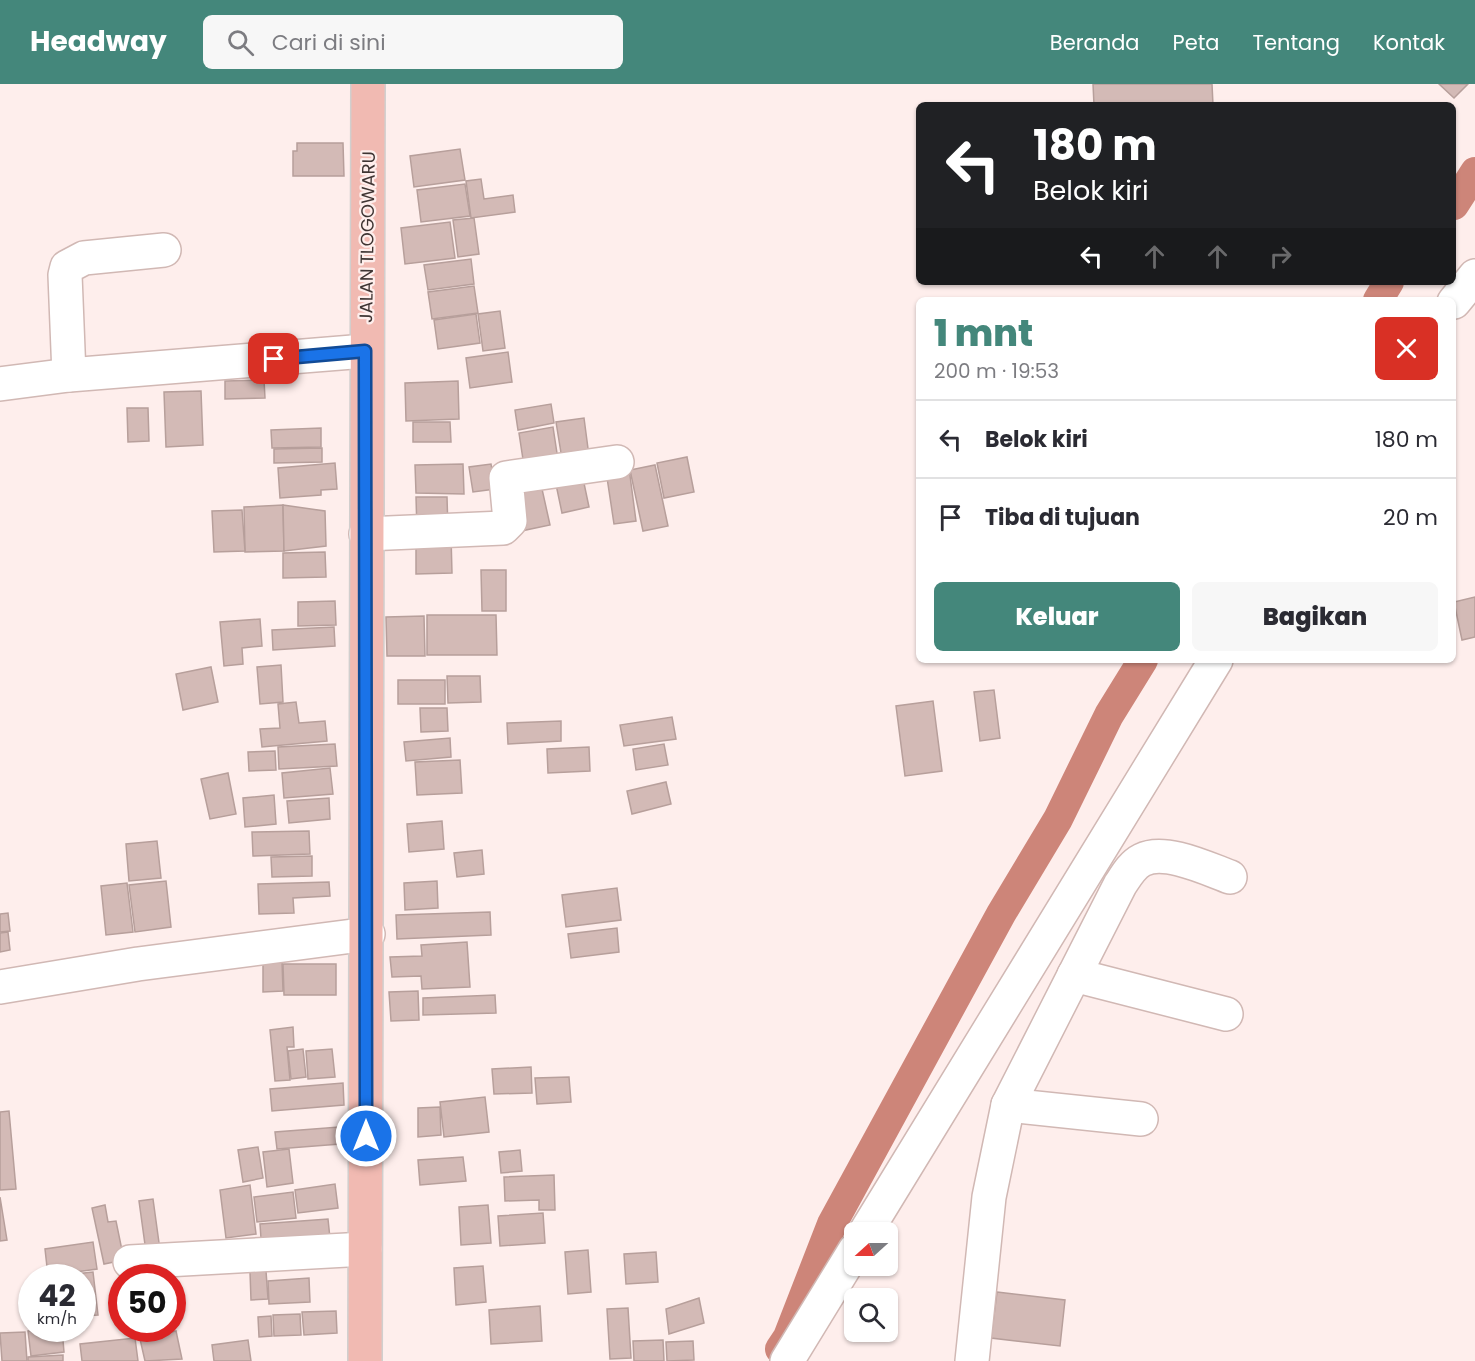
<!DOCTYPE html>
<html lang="id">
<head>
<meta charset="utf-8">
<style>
	:root { --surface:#fff; --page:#f7f7f7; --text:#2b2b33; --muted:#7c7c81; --line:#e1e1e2; --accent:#44877b }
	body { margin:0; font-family:Poppins,sans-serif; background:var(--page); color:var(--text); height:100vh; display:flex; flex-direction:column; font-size:22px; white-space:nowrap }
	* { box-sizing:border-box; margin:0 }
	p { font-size:20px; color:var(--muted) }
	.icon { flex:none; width:33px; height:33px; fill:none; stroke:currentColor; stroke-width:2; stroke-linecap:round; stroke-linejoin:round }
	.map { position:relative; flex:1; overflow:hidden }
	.details { position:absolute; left:916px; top:213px; width:540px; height:366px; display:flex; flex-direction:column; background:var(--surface); border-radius:9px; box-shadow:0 2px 4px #0004 }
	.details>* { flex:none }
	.hud { position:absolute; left:916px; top:18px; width:540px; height:183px; border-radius:9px; box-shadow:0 2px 4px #0004; background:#202124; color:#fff; overflow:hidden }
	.needle { width:39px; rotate:249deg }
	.tools { position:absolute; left:844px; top:1138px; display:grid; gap:12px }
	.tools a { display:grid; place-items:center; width:54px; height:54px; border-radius:9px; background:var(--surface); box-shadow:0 2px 4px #0004; font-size:30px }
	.speed { position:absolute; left:18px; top:1180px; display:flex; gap:12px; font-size:30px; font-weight:700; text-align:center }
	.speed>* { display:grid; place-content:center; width:78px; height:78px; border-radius:50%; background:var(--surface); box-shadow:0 2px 4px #0004; line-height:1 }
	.speed small { font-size:15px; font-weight:400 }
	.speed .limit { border:9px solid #d22; background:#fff; color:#111 }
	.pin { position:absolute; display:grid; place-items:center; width:51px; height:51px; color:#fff; margin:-26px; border-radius:12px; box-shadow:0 3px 9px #0006 }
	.me { position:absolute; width:66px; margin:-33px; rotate:0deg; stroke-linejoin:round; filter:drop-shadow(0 0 4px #0008) }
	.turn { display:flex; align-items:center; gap:21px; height:126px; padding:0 18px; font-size:27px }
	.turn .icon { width:78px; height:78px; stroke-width:2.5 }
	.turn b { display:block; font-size:42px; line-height:51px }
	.lanes { display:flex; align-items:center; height:57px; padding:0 18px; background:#0003; justify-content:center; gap:30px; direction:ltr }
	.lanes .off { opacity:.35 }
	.round { display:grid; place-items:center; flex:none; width:63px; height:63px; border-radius:9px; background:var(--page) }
	.headline { display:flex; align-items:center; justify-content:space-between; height:102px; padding:0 18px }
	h1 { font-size:36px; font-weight:800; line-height:45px; color:var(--accent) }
	.action { display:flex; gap:12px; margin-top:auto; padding:12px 18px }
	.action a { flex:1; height:69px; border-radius:9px; background:var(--accent); color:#fff; font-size:24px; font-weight:800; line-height:69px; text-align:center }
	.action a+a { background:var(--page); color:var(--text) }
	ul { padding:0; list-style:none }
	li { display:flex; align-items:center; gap:18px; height:78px; padding:0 18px; border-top:2px solid var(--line) }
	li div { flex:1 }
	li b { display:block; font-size:22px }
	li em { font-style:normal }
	header { display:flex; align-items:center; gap:36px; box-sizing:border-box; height:84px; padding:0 30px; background:var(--accent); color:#fff }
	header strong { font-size:28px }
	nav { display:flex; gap:33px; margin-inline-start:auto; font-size:21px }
	.search { width:420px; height:54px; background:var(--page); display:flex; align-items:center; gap:15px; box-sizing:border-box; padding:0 21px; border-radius:9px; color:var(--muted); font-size:22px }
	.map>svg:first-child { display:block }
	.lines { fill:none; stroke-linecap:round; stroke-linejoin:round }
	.canal { stroke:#cd8579; stroke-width:30 }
	.building { fill:#d3bab6; stroke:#b79f9b; stroke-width:1.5 }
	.minor-casing { stroke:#d1b8b4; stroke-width:36 }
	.major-casing { stroke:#d1cfce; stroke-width:36 }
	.minor { stroke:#fff; stroke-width:33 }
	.major { stroke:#f1bab2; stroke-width:33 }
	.route-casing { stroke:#114b97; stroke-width:15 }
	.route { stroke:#1a73e8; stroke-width:10 }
	.labels { text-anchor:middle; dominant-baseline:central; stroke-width:4.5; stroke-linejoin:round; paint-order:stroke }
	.street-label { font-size:18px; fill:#3f3533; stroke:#feeeec }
</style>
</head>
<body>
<header>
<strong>Headway</strong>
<div class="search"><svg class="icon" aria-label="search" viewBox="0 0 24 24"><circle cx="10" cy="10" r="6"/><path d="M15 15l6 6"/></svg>Cari di sini</div>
<nav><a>Beranda</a><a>Peta</a><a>Tentang</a><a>Kontak</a></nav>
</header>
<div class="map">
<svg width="1475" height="1277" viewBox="0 0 1475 1277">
	<rect width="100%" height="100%" fill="#feeeec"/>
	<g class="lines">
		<g class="canal">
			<polyline points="1454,121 1475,88"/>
			<polyline points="1378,216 1389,198"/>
			<polyline points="780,1265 788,1253 832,1140 1001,830 1058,735 1109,631 1143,576"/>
		</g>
	</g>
	<g class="building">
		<polygon points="1093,0 1212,0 1213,21 1094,21"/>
		<polygon points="1439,0 1468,0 1454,14"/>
		<polygon points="297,59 343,59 344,92 293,92 293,67 297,67"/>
		<polygon points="460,65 465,96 414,103 410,72"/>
		<polygon points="481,95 484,115 513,111 515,128 471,134 466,97"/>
		<polygon points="465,100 470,132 421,138 417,106"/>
		<polygon points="474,134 479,170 458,173 453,136"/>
		<polygon points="450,138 455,174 405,180 401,144"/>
		<polygon points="471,175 474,200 428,206 424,181"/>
		<polygon points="474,202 478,229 432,235 428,208"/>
		<polygon points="500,227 505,264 483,267 478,230"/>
		<polygon points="476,230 480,259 438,265 434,236"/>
		<polygon points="508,268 512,298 470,304 466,274"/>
		<polygon points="264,296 265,314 225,315 225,297"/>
		<polygon points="458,297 459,335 406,337 405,299"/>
		<polygon points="201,307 203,361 166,363 164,308"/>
		<polygon points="551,320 554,339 518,346 515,326"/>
		<polygon points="127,324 148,324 149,357 128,358"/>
		<polygon points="584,334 589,372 562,375 556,338"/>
		<polygon points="413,338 450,338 451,358 413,358"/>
		<polygon points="553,343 558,376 524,382 519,349"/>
		<polygon points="321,344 321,363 272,364 271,346"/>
		<polygon points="322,364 322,378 274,379 274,365"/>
		<polygon points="687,373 694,408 664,414 657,379"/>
		<polygon points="335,379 337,405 321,406 321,411 280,414 278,384"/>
		<polygon points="463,380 464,410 416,409 415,381"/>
		<polygon points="491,380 495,405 473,408 469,383"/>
		<polygon points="655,381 668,442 643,447 630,386"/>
		<polygon points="629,384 636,437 614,440 606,387"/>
		<polygon points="581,385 589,423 562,429 554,391"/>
		<polygon points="540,396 550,441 521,447 512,402"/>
		<polygon points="416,413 447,413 448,446 417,447"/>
		<polygon points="283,421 284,467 245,468 244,423"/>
		<polygon points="283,421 325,427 326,462 284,467"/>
		<polygon points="242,426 245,467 214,468 212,427"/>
		<polygon points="416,452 451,452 452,489 416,490"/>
		<polygon points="325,468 326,493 283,494 283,469"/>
		<polygon points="481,486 506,486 506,527 482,527"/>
		<polygon points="1475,513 1475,553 1462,556 1454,518"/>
		<polygon points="335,517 336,541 298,542 298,518"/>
		<polygon points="427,531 496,531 497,571 427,571"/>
		<polygon points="424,532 425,572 387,572 386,533"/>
		<polygon points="260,535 262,562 242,564 243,580 224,582 220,538"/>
		<polygon points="334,543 335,562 273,566 272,546"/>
		<polygon points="281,581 283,618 260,620 257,583"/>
		<polygon points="211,583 218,618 183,626 176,590"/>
		<polygon points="447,592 480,592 481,618 448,619"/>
		<rect x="398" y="596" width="47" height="24"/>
		<polygon points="994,606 1000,654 980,657 974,608"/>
		<polygon points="933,617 942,687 905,692 896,622"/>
		<polygon points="296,618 299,639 325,637 327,657 262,663 260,645 280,644 278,620"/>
		<polygon points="420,624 447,624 448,647 421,648"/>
		<polygon points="672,633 676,655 624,662 620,641"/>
		<polygon points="561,637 561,657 508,660 507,639"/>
		<polygon points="450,654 451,673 406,677 404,658"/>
		<polygon points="335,660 337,682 279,685 278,663"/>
		<polygon points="664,660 668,681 636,686 633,665"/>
		<polygon points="589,663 590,687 548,689 547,665"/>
		<polygon points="275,667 276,686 249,687 248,668"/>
		<polygon points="460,676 462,709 417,711 415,678"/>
		<polygon points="330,684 333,710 284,714 282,689"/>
		<polygon points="228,689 236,730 210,735 201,695"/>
		<polygon points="666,698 671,720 632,730 627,707"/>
		<polygon points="274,711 276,740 245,743 243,714"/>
		<polygon points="329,714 330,735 289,739 287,717"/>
		<polygon points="442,737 444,765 409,768 407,740"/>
		<polygon points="309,747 310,770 253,772 252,748"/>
		<polygon points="157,757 161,794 129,797 126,760"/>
		<polygon points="482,766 484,790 457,793 454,769"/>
		<polygon points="312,772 312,792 272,793 271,773"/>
		<polygon points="166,797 171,843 135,848 129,801"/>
		<polygon points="437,797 438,824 405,826 404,799"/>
		<polygon points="329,798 330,812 293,814 294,829 259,830 258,800"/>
		<polygon points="127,799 133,848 106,851 101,802"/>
		<polygon points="617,804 621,836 566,843 562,811"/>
		<polygon points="490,828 491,851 397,855 396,831"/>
		<polygon points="8,829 10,847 0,848 0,830"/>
		<polygon points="617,844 619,868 571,874 568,850"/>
		<polygon points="8,848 10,866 0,868 0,849"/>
		<polygon points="467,858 470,903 422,905 421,892 392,893 390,873 422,872 421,861"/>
		<polygon points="263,877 282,877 283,907 263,908"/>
		<polygon points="283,880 336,880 336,911 284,911"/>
		<polygon points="418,907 419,936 391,937 389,908"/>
		<polygon points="495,911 496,929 423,931 423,914"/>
		<polygon points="293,943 294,963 287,963 290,996 275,997 270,946"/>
		<polygon points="303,965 306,993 291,995 288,967"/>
		<polygon points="332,965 335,993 308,995 306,967"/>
		<polygon points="531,983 532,1009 494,1010 492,985"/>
		<polygon points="569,993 571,1018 537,1020 535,994"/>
		<polygon points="343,999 344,1021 272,1027 270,1005"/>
		<polygon points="485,1013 489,1048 444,1053 440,1018"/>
		<polygon points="440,1023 441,1051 418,1053 418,1024"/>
		<polygon points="9,1027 16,1105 0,1106 0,1028"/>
		<polygon points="339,1043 340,1060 277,1065 275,1048"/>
		<polygon points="258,1063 263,1094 243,1098 238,1066"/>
		<polygon points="289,1065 293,1099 267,1103 263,1068"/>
		<polygon points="520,1066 522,1087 501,1089 499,1068"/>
		<polygon points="463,1073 466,1097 420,1101 418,1076"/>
		<polygon points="554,1091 555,1126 539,1126 539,1116 505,1117 504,1093"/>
		<polygon points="335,1100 338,1124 298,1129 295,1106"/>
		<polygon points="250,1101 256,1150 226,1154 220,1106"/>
		<polygon points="293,1108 296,1134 257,1138 254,1113"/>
		<polygon points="0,1113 7,1156 0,1157"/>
		<polygon points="153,1115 160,1166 146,1168 139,1117"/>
		<polygon points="105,1121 108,1138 116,1137 124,1176 104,1180 92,1124"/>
		<polygon points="488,1121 491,1159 461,1161 459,1123"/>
		<polygon points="543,1129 545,1159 500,1162 498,1132"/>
		<polygon points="328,1135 331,1164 262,1169 260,1140"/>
		<polygon points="93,1158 97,1185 48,1192 45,1165"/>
		<polygon points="588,1166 591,1208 568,1210 565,1168"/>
		<polygon points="656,1168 658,1198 626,1200 624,1170"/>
		<polygon points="483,1182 486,1218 456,1221 454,1184"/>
		<polygon points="266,1187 268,1215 251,1216 250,1188"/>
		<polygon points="93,1188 98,1231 82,1232 82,1194 66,1194 65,1191"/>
		<polygon points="309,1194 310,1218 269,1220 268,1197"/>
		<polygon points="997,1208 1065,1216 1060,1262 991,1254"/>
		<polygon points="699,1214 704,1239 669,1250 666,1225"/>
		<polygon points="540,1222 542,1257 491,1260 489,1226"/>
		<polygon points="628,1224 631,1274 610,1275 607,1225"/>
		<polygon points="336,1227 337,1249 304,1251 302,1228"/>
		<polygon points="300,1230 301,1251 274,1252 273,1231"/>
		<polygon points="271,1232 272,1252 259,1253 258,1233"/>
		<polygon points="62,1245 64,1268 31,1272 28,1247"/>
		<polygon points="176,1247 182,1275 145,1277 140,1255"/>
		<polygon points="25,1248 27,1277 2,1277 0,1249"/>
		<polygon points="135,1254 138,1277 82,1277 80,1260"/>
		<polygon points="248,1256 251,1277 214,1277 212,1261"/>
		<polygon points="663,1256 664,1277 634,1277 633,1257"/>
		<polygon points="693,1257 694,1276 667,1277 666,1258"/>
		<polygon points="63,1271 63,1277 28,1277 28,1273"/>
	</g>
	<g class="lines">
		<g class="minor-casing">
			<g id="minor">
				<polyline points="164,166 84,174 67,183 65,191 69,291 365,267"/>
				<polyline points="1454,218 1475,192"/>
				<polyline points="0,300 69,291"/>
				<polyline points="366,450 503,444 510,437 506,394 617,378"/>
				<polyline points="1074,891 1226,930"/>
				<polyline points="0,903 138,880 368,850"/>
				<polyline points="1008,1021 1141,1035"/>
				<polyline points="865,1149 1216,576"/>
				<polyline points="130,1178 365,1165"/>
				<polyline points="787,1277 855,1166"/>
				<path d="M972 1277 989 1113 1008 1021 1120 801C1126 792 1132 781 1142 776 1165 764 1208 785 1230 793"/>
			</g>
		</g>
		<g class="major-casing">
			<polyline id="major" points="365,1277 368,0"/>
		</g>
		<use href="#minor" class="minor"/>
		<use href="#major" class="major"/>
	</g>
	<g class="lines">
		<g class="route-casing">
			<polyline id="route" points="274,275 365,267 366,1052"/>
		</g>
		<use href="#route" class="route"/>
	</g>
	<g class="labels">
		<g class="street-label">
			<text transform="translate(367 153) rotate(-89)">JALAN TLOGOWARU</text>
		</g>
	</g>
</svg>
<div class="tools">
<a><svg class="needle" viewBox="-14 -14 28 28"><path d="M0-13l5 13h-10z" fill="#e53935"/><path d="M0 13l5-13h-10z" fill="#7c7c81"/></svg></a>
<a><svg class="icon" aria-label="search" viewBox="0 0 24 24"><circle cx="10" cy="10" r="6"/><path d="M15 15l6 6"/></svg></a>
</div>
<div class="speed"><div>42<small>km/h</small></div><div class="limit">50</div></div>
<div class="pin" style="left:274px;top:275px;background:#d93025"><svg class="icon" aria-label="arrive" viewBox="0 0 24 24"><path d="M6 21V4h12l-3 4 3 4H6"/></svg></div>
<svg class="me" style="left:366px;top:1052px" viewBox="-20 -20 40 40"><circle r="17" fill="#1a73e8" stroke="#fff" stroke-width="3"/><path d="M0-11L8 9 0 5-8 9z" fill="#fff"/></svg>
<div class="hud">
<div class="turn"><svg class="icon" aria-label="left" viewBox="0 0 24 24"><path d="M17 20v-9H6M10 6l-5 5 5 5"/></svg><div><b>180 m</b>Belok kiri</div></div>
<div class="lanes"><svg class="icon" aria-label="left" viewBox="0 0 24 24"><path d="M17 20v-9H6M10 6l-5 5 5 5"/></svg><svg class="icon off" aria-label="ahead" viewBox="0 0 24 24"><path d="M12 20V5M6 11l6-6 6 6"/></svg><svg class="icon off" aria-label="ahead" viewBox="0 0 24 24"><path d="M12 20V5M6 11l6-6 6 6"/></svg><svg class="icon off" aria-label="right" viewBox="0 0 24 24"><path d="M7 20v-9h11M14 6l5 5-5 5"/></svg></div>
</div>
<section class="details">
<div class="headline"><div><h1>1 mnt</h1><p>200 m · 19:53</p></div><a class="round" style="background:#d93025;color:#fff"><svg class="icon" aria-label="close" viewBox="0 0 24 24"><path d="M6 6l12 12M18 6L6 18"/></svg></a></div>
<ul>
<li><svg class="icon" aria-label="left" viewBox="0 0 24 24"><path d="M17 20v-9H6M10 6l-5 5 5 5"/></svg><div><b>Belok kiri</b></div><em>180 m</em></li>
<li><svg class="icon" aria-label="arrive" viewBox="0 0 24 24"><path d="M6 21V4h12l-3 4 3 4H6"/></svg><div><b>Tiba di tujuan</b></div><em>20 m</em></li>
</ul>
<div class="action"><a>Keluar</a><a>Bagikan</a></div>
</section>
</div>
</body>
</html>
